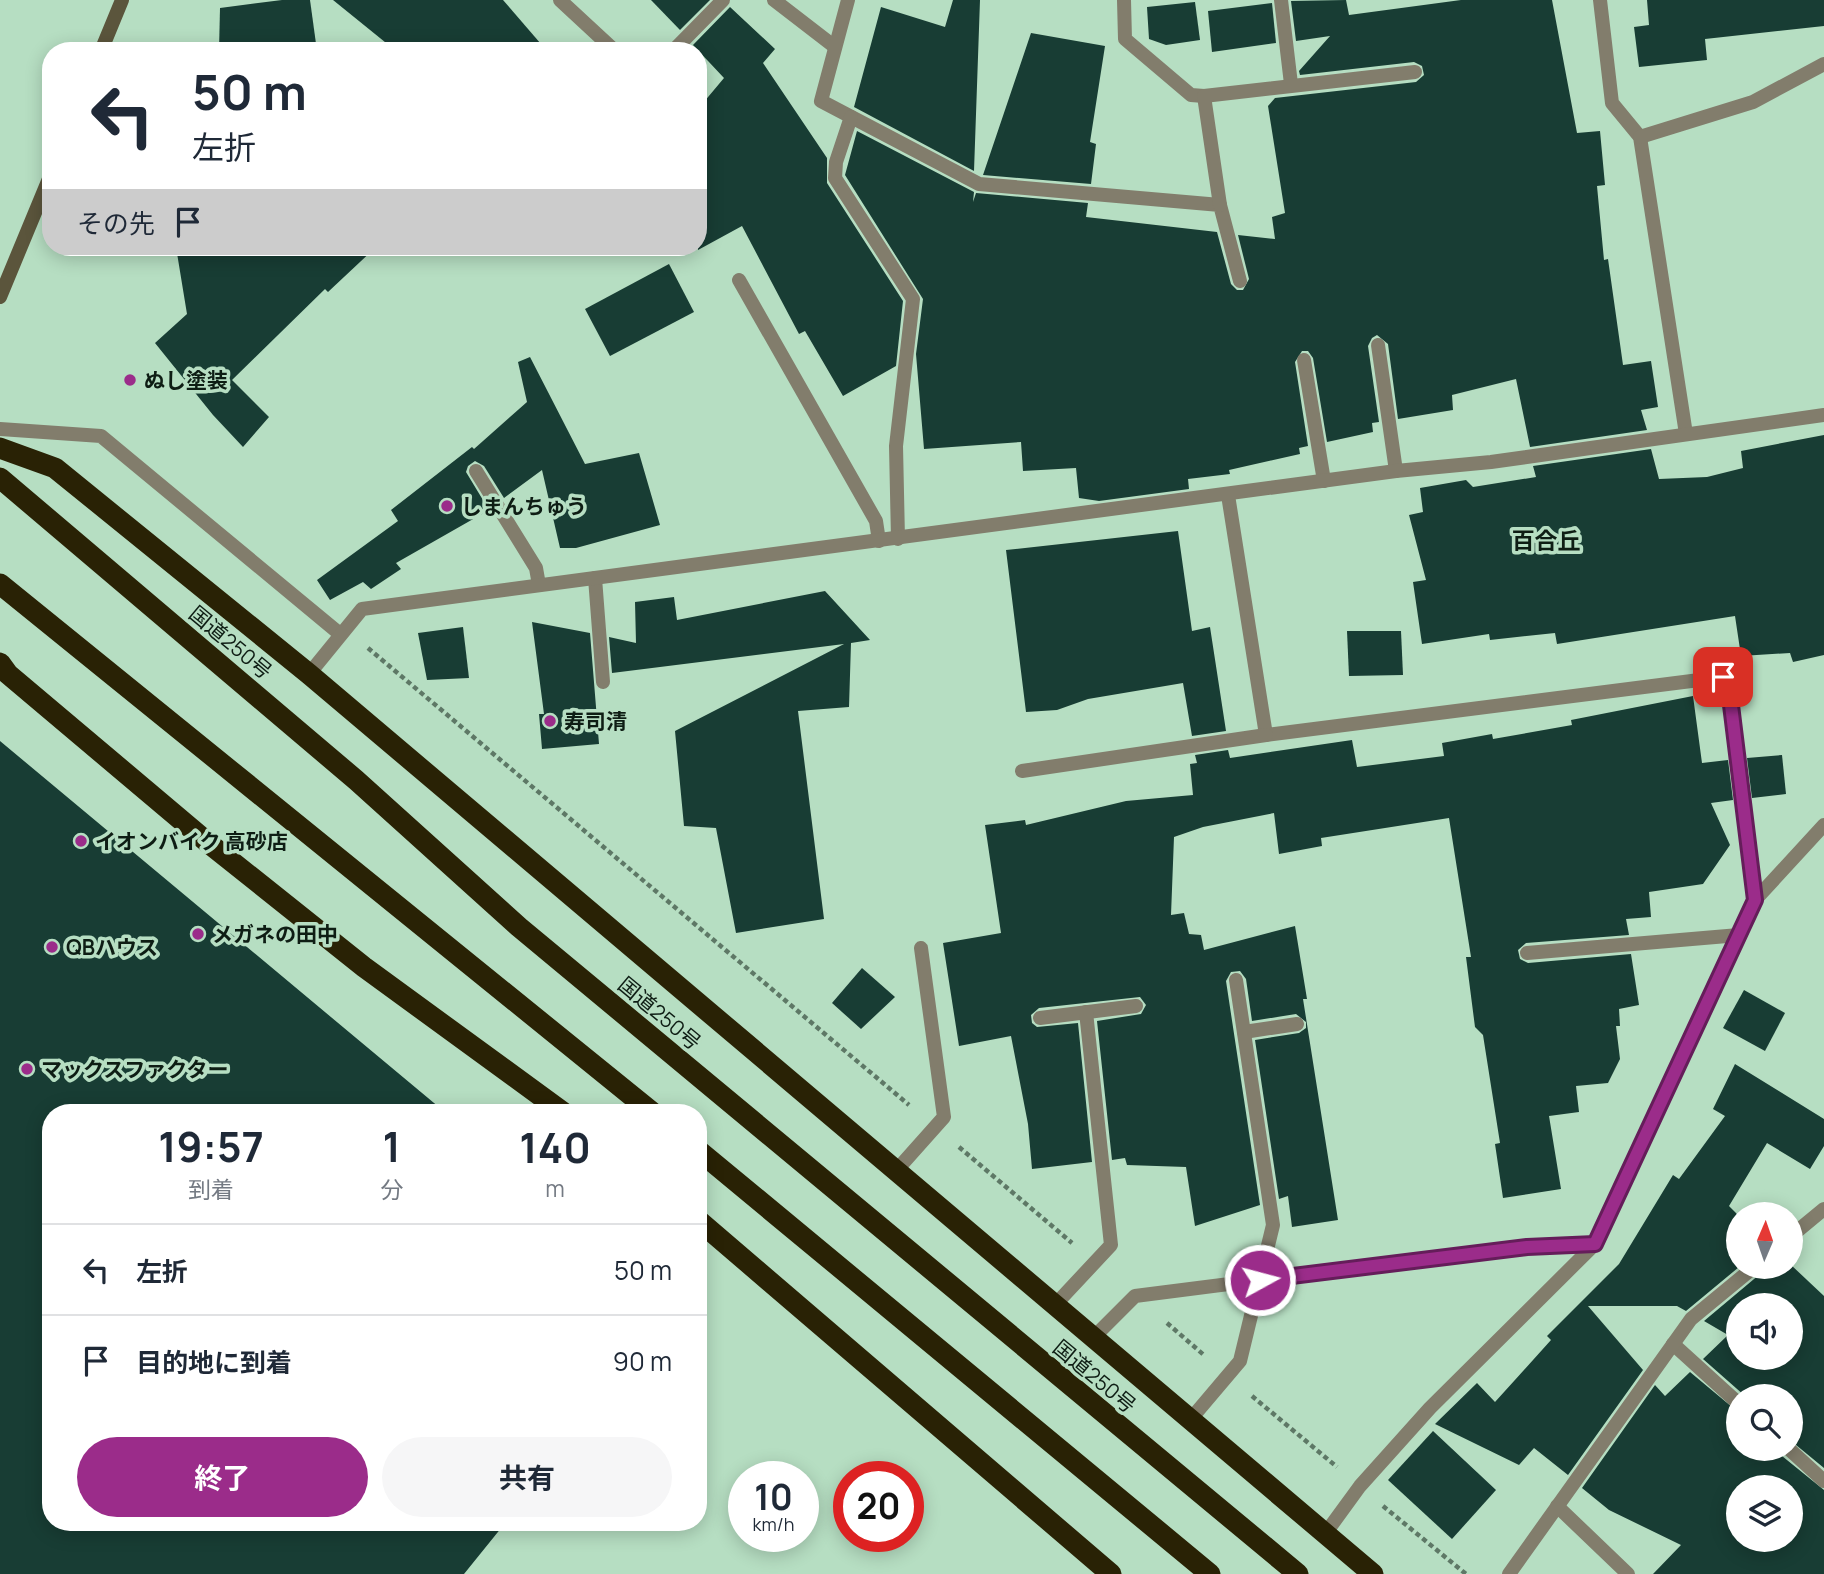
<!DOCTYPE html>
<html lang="ja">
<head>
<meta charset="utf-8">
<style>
	:root { --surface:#fff; --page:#f6f6f7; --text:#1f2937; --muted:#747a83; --line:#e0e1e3; --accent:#9b2c8a }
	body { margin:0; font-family:Manrope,"Noto Sans JP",sans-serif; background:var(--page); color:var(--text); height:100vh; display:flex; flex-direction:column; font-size:26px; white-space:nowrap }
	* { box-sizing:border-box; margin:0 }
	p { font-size:23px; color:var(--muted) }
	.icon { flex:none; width:38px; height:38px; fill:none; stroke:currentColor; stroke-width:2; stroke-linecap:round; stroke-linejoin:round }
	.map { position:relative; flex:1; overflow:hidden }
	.details { position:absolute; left:42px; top:1104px; width:665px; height:427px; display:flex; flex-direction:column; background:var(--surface); border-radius:28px; box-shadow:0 4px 18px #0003 }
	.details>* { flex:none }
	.hud { position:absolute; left:42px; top:42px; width:665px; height:214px; border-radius:28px; box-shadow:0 4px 18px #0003; background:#fff; color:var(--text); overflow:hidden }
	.needle { width:46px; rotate:2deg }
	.controls { position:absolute; left:1726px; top:1202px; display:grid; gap:14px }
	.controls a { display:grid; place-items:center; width:77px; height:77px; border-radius:50%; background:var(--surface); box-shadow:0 4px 18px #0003; font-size:35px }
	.speed { position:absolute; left:728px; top:1461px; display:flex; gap:14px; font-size:35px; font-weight:700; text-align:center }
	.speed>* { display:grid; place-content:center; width:91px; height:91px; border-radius:50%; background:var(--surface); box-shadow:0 4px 18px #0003; line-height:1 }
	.speed small { font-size:18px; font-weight:400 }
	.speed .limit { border:10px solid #d22; background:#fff; color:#111 }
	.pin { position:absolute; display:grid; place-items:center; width:60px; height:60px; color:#fff; margin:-30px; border-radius:14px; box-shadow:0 4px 10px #0006 }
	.me { position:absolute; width:77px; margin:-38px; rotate:83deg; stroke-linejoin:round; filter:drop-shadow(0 0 5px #0008) }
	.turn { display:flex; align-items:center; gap:24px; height:147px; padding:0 35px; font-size:32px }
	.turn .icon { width:91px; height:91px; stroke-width:2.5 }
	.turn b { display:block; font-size:49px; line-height:60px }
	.then { display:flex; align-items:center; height:66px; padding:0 35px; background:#0003; gap:14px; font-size:26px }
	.eta { display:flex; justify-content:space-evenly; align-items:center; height:119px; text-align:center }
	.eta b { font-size:42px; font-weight:700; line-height:49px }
	.cta { display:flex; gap:14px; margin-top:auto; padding:14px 35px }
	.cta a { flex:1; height:80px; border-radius:42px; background:var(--accent); color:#fff; font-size:28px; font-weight:700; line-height:80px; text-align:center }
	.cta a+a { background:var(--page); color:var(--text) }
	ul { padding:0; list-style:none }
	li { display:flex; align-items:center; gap:21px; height:91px; padding:0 35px; border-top:2px solid var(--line) }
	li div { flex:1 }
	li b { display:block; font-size:26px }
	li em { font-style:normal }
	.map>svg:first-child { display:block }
	.building { fill:#183d34; fill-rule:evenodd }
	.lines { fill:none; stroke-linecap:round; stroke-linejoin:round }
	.path { stroke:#5e7866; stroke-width:4.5; stroke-dasharray:5 3.5; stroke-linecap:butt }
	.lane { stroke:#827d6c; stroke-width:14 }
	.street { stroke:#827d6c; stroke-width:14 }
	.secondary { stroke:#5b553c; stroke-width:14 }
	.highway { stroke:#292205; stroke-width:21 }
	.route-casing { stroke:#651d5a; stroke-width:18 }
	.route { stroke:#9b2c8a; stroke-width:12 }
	.poi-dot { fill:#9b2c8a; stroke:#b6dec2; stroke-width:2.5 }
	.labels { text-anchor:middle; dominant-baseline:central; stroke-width:7; stroke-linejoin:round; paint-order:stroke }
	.poi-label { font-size:21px; font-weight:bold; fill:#0e1d14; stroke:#b6dec2; text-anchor:start }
	.street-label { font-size:21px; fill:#0e1d14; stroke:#b6dec2 }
	.neighbourhood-label { font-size:23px; font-weight:bold; fill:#0e1d14; stroke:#b6dec2 }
</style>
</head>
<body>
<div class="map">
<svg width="1824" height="1574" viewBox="0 0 1824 1574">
	<rect width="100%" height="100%" fill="#b6dec2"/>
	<g class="building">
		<polygon points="282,0 310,0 317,51 219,51 220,8"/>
		<polygon points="333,0 503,0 547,51 396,51"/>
		<polygon points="651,0 710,0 680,30"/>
		<polygon points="953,0 980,0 974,171 854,107 881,7 945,27"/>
		<polygon points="1346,0 1349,15 1461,0 1552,0 1577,133 1600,131 1605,185 1597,186 1604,260 1608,259 1623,365 1651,361 1658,407 1641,410 1647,430 1530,447 1516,379 1452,395 1453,410 1398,419 1388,344 1377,335 1372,338 1368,346 1379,422 1372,423 1373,432 1327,442 1313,358 1308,351 1302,351 1295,362 1308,446 1299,448 1300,454 1229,470 1230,474 1188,479 1189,489 1099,501 1079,498 1076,468 1023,471 1021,442 924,449 916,354 923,299 845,175 857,131 974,192 973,202 976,193 1088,203 1086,217 1217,232 1231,284 1237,290 1243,290 1249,279 1238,235 1275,239 1272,217 1285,213 1268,106 1275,98 1416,82 1424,75 1422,66 1414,62 1300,75 1299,71 1330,36 1296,41 1291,1"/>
		<polygon points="1647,0 1824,0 1824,26 1705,39 1707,60 1639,67 1634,27 1649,25"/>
		<polygon points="1195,2 1200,40 1166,45 1149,39 1147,7"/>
		<polygon points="1272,3 1276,43 1212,52 1208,11"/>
		<polygon points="730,7 775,49 763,63 827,158 827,183 903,301 896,366 843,396 805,331 799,334 742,226 698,250 698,109 724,78 693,45"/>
		<polygon points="1031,33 1105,46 1090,142 1096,144 1091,184 983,175"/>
		<polygon points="176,247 376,247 328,292 325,289 232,380 269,417 243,447 213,415 155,343 187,314"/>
		<polygon points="669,264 694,312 610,356 585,309"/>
		<polygon points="530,357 585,464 639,453 660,525 576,548 560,548 542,470 504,498 484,466 475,461 468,466 466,472 489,510 396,563 401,569 371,589 363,582 330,600 317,580 398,521 391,510 472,447 474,449 527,402 518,362"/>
		<polygon points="1824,435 1824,655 1793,662 1790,653 1741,656 1735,616 1557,644 1555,633 1490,640 1489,634 1422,644 1413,582 1426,580 1409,515 1423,512 1420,488 1466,480 1473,487 1536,477 1533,466 1651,449 1659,479 1707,477 1743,468 1741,451"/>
		<polygon points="1178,531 1192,631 1210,627 1226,731 1192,736 1183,683 1088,699 1057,710 1026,712 1006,550"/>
		<polygon points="825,591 870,640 851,643 849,707 798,711 824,919 736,933 716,828 684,826 675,731 844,644 612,673 609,637 636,643 635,602 674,597 677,620"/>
		<polygon points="532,622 590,633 599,744 542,749 539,714 544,714"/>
		<polygon points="463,627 469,678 427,680 418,633"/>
		<polygon points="1347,631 1401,631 1403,675 1349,676"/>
		<polygon points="1693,696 1702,763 1728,760 1733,800 1711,803 1730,845 1703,884 1649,892 1651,917 1626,919 1629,935 1526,943 1518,950 1520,959 1528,963 1631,954 1639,1005 1619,1009 1620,1026 1616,1026 1620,1059 1608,1083 1576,1086 1579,1112 1549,1116 1561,1189 1503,1198 1495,1144 1500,1143 1483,1035 1475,1027 1466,957 1471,957 1449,818 1321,838 1322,846 1279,854 1274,813 1203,827 1174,837 1171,915 1184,913 1189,934 1201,935 1204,950 1295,926 1307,999 1303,999 1338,1220 1292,1227 1288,1196 1279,1199 1255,1040 1299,1033 1306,1028 1306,1022 1296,1014 1252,1021 1246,979 1240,971 1231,972 1226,981 1260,1205 1195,1226 1186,1167 1127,1165 1125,1158 1112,1160 1097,1021 1141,1014 1146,1005 1140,997 1039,1008 1031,1015 1032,1023 1037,1027 1078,1023 1092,1162 1032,1169 1028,1124 1011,1036 959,1046 943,943 1001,933 985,825 1025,820 1026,825 1126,801 1193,795 1190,764 1197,763 1195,755 1228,750 1230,758 1352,740 1357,767 1444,756 1442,743 1492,734 1493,739 1572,725 1571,720"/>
		<polygon points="0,741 446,1113 51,1113 51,1522 506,1522 464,1574 0,1574"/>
		<polygon points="1782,755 1786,794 1752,798 1747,758"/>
		<polygon points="862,968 895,997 861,1029 832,1003"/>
		<polygon points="1744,990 1785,1013 1765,1051 1723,1028"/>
		<polygon points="1735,1064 1824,1119 1824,1146 1810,1169 1767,1143 1729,1206 1738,1215 1739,1267 1686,1311 1677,1306 1588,1306 1643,1370 1568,1475 1534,1448 1519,1465 1435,1424 1477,1383 1495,1402 1551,1340 1547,1336 1619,1264 1673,1175 1679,1179 1725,1116 1713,1109"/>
		<path d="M1790 1264 1824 1296V1468L1790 1440V1396H1745L1703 1359 1728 1335 1704 1321 1760 1274 1763 1267H1790ZM1738 1306H1790V1358H1738Z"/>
		<path d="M1690 1372 1738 1412V1449H1780L1782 1456 1824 1490V1574H1653L1681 1545 1609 1510 1582 1488 1655 1385 1665 1396ZM1738 1488H1790V1540H1738Z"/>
		<polygon points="1433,1431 1496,1490 1452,1539 1388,1480"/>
	</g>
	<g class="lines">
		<g class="path">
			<polyline points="368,648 909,1105"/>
			<polyline points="959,1147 1072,1243"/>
			<polyline points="1167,1323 1205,1356"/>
			<polyline points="1252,1396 1337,1467"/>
			<polyline points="1383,1506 1466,1574"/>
		</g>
		<g class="lane">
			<polyline points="0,429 101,436 340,634"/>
			<polyline points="1093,1338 1135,1296 1527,1246 1595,1244"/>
		</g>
		<g class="street">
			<polyline points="560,0 615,51"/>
			<polyline points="774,0 835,47"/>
			<polyline points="848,0 821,101 979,184 1220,205 1240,281"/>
			<polyline points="1124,0 1125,39 1191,95 1204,96"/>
			<polyline points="1281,0 1291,84"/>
			<polyline points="1600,0 1612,103 1640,137 1686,434"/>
			<polyline points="673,51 723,0"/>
			<polyline points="851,117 836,162 835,178 913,299 896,446 898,539"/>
			<polyline points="1640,137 1753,102 1824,64"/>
			<polyline points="1220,205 1204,96 1415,72"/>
			<polyline points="739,280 876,521 879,541"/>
			<polyline points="1378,345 1396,471"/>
			<polyline points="1304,360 1324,481"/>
			<polyline points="476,471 536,568 539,585"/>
			<polyline points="1228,495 1266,735 1723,677 1730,697 1755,900"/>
			<polyline points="595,578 603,682"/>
			<polyline points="309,674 362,609 1396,471 1491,462 1824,415"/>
			<polyline points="1022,771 1266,735"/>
			<polyline points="1527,953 1739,935"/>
			<polyline points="1040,1018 1136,1006"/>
			<polyline points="1244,1032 1297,1024"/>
			<polyline points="895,1172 944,1117 921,948"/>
			<polyline points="1790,1237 1824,1209"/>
			<polyline points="1054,1306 1111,1245 1086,1012"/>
			<polyline points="1673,1344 1738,1403"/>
			<polyline points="1190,1420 1240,1361 1273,1225 1236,980"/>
			<polyline points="1789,1449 1824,1481"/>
			<polyline points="1557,1506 1628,1574"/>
			<polyline points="1325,1534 1360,1486 1430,1408 1595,1244 1755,900 1824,825"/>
			<polyline points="1509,1574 1691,1319 1754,1267"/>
		</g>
		<g class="secondary">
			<polyline points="101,51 122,0"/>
			<polyline points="0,297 51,174"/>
		</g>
		<g class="highway">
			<polyline points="0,448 55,468 309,674 1373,1574"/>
			<polyline points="0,478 356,780 519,927 1298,1574"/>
			<polyline points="0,584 653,1113"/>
			<polyline points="0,663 8,674 206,841 364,967 564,1113"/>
			<polyline points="698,1150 1210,1574"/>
			<polyline points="698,1220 1111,1574"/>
		</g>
	</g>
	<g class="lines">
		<g class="route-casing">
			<polyline id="route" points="1260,1280 1527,1247 1595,1244 1755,900 1730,697 1723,677"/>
		</g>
		<use href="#route" class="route"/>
	</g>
	<g class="poi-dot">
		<circle cx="130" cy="380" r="7"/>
		<circle cx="447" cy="506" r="7"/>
		<circle cx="550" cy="721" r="7"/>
		<circle cx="81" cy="841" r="7"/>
		<circle cx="198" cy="934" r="7"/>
		<circle cx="52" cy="947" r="7"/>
		<circle cx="27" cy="1069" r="7"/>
	</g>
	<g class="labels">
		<g class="poi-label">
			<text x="144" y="380">ぬし塗装</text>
			<text x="461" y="506">しまんちゅう</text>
			<text x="564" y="721">寿司清</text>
			<text x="95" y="841">イオンバイク 高砂店</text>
			<text x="212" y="934">メガネの田中</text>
			<text x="66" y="947">QBハウス</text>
			<text x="41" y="1069">マックスファクター</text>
		</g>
		<g class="street-label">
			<text transform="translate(231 642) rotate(40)">国道250号</text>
			<text transform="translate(660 1013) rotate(40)">国道250号</text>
			<text transform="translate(1095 1376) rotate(40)">国道250号</text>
		</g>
		<g class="neighbourhood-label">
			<text x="1546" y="540">百合丘</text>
		</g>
	</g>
</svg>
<div class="controls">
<a><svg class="needle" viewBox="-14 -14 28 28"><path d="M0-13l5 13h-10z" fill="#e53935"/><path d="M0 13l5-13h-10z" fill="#747a83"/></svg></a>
<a><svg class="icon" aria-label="sound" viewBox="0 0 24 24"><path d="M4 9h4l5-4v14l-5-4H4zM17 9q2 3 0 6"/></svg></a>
<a><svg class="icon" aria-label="search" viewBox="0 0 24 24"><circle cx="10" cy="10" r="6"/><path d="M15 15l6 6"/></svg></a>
<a><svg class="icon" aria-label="layers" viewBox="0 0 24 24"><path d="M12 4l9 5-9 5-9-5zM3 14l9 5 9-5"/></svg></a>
</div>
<div class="speed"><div>10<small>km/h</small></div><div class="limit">20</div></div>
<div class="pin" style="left:1723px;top:677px;background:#d93025"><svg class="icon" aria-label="arrive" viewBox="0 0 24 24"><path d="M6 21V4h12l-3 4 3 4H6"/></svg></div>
<svg class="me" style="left:1260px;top:1280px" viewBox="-20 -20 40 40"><circle r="17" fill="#9b2c8a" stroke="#fff" stroke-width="3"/><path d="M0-11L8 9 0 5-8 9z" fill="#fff"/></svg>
<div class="hud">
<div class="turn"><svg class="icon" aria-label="left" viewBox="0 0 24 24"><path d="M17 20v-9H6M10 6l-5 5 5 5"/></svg><div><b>50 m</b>左折</div></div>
<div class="then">その先<svg class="icon" aria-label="arrive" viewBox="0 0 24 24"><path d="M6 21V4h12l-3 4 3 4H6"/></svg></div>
</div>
<section class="details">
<div class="eta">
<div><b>19:57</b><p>到着</p></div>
<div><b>1</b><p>分</p></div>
<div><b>140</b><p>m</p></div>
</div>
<ul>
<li><svg class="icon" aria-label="left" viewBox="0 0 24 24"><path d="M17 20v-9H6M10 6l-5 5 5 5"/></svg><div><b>左折</b></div><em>50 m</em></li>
<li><svg class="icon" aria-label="arrive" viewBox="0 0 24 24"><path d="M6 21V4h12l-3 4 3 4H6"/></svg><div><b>目的地に到着</b></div><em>90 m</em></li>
</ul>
<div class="cta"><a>終了</a><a>共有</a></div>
</section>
</div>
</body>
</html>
